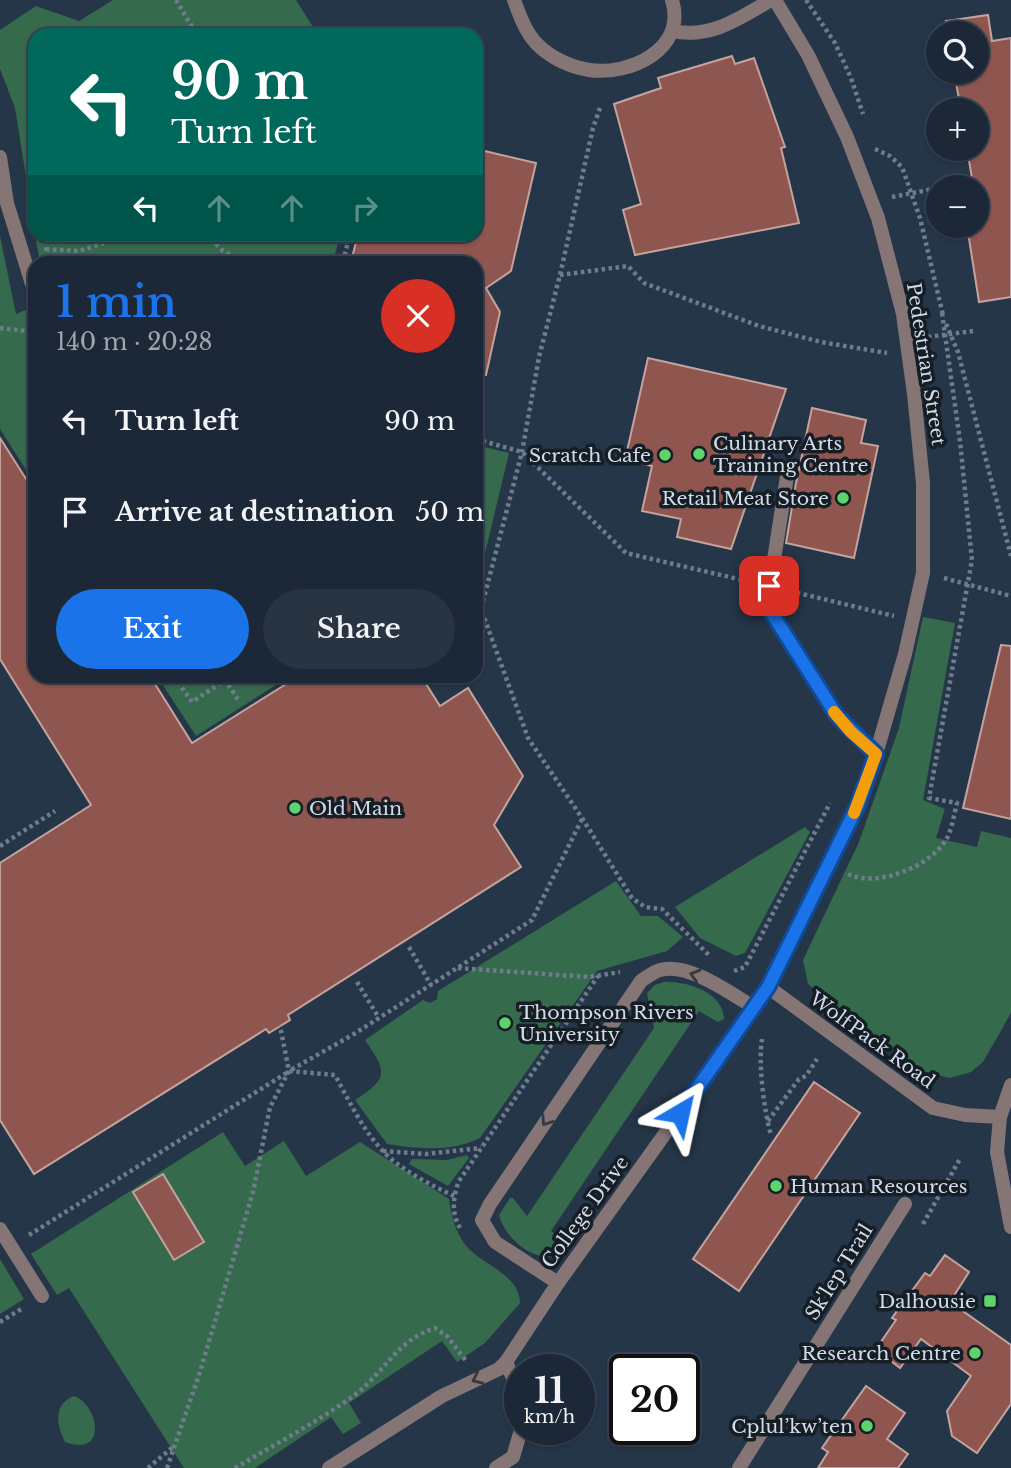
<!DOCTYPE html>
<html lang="en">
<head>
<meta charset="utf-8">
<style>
	:root { --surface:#1c2837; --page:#293442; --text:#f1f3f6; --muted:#a0a6ad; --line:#3a4452; --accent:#1a73e8 }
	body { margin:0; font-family:"Libre Baskerville",serif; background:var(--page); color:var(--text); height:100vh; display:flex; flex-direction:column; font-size:26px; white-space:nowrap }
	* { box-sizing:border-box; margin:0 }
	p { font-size:23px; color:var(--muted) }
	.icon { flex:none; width:38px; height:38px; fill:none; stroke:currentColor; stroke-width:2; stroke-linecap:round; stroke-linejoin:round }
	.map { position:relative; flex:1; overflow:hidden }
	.drawer { position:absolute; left:28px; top:256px; width:455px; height:427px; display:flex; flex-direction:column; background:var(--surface); border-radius:21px; box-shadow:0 2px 5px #0004,0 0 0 2px var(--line) }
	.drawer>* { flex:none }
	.hud { position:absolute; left:28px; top:28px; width:455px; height:214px; border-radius:21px; box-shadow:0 2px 5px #0004,0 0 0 2px var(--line); background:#00695c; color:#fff; overflow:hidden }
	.fabs { position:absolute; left:926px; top:21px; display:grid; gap:14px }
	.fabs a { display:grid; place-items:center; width:63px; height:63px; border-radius:50%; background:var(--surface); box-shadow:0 2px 5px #0004,0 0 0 2px var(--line); font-size:35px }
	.speed { position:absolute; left:504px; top:1354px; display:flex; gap:14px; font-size:35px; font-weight:700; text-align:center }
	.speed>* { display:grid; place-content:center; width:91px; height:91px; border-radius:50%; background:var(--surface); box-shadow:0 2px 5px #0004,0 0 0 2px var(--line); line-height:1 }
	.speed small { font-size:18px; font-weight:400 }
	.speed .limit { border:4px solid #111; border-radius:10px; background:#fff; color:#111 }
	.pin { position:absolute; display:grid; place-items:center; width:60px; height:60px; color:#fff; margin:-30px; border-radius:14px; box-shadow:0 4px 10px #0006 }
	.me { position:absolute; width:77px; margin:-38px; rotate:36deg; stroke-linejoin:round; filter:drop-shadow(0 0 5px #0008) }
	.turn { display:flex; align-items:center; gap:24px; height:147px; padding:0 28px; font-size:32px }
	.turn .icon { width:91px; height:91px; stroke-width:2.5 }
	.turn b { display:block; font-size:49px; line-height:60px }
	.lanes { display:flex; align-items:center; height:66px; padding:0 28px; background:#0003; justify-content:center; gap:35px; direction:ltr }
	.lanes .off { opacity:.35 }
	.round { display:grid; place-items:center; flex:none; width:74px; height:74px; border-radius:37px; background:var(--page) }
	.overview { display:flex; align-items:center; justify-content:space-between; height:119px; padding:0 28px }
	h1 { font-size:42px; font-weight:600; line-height:52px; color:var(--accent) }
	.button { display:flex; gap:14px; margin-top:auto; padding:14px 28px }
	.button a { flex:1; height:80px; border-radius:42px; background:var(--accent); color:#fff; font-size:28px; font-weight:600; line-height:80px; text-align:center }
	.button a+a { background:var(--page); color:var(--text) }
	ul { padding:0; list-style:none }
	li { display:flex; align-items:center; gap:21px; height:91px; padding:0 28px }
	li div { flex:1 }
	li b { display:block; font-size:26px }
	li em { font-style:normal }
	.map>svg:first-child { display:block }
	.green { fill:#356a4c }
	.building { fill:#8f564f; stroke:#c4a39e; stroke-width:2 }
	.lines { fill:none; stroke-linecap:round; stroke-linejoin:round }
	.path { stroke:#6e7c8c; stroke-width:4.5; stroke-dasharray:3.5 3.5; stroke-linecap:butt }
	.service { stroke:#857675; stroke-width:14 }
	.pedestrian { stroke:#857675; stroke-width:14 }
	.minor { stroke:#857675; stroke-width:14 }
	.oneway { stroke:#37383d }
	.route-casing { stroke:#114b97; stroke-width:18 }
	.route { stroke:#1a73e8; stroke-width:12 }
	.slow { stroke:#f59e0b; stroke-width:12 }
	.poi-dot { fill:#5ed56c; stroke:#151d25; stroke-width:2.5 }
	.labels { text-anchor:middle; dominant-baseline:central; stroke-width:7; stroke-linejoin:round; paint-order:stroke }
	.street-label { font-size:19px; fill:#d1dbe7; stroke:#151d25 }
	.poi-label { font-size:19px; fill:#d1dbe7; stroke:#151d25; text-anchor:end }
</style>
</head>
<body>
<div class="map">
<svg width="1011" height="1468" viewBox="0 0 1011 1468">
	<rect width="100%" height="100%" fill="#253649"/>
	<g class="green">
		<polygon points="113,0 296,0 318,35 35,35 35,233 15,108 0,69 0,30 36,6 79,21"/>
		<polygon points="35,235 35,234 340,235 333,262 40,262"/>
		<polygon points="0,236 16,314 35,306 35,484 0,429"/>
		<polygon points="476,445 509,453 476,591"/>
		<polygon points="923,617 955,623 923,800 945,809 936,838 977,847 981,831 1011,838 1011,1013 983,1062 971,1072 950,1078 926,1072 834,1006 808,984 803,960 859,842 899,728"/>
		<polygon points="157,676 290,676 196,736"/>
		<polygon points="805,827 810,832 745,953 736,956 700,938 675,907"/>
		<path d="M616 881 641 916H658L683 937 667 951 597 971 480 1138C453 1152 417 1149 387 1144L355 1100C389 1078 387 1072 365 1040L423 1000 430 1003 437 999 438 991Z"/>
		<path d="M664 982C688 981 723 992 724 1019L718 1022 699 1011 551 1231 570 1246 568 1251C541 1269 506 1242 499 1215L510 1198H513L527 1216 654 1028 647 993 655 985Z"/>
		<path d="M223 1132 245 1166 284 1141 306 1176 360 1142 449 1199C451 1216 457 1237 469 1249 486 1266 520 1276 520 1303L485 1343 457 1362 442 1341 349 1403 361 1423 343 1434 331 1417 255 1468H184L69 1288 57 1295 31 1254Z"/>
		<polygon points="467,1155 469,1158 448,1186 409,1164 412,1159 447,1160"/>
		<polygon points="0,1259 24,1299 0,1314"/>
		<path d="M74 1396C99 1405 108 1458 65 1442 57 1427 52 1404 74 1396Z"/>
	</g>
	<g class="building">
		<polygon points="988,15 992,41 1011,38 1011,297 979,302 967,226 976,226 976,187 960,187 973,184 967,149 976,149 976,110 961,110 954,72 976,72 976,33 948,33 946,21"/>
		<polygon points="732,56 735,64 754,58 785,147 781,148 799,223 635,255 623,210 641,204 614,104 661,88 658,78"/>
		<polygon points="476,149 536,163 511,271 486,288 500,312 486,375 476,374 476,262 351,262 358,234 476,234"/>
		<polygon points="648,358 786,389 731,549 677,537 681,519 642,511 652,466 625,460"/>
		<polygon points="812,408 866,420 861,443 878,446 854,558 786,543 796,483"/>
		<polygon points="0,438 35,493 35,676 150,676 192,743 299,676 421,676 440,706 468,688 523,776 494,825 521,867 288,1015 290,1020 269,1033 266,1029 34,1174 0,1120 0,863 91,805 0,659"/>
		<polygon points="1001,645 1011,646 1011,819 963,808"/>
		<polygon points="814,1082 860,1113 739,1291 693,1259"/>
		<polygon points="163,1174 204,1242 174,1260 133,1192"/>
		<polygon points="945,1255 969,1272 950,1302 1011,1345 1011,1404 977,1453 952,1436 947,1411 971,1376 921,1339 900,1368 876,1349 896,1320 892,1318 925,1273 930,1276"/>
		<polygon points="866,1386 905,1413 887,1439 908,1454 898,1468 818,1468 828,1452 822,1448"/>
	</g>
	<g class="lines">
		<g class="path">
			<polyline points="176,0 197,35"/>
			<polyline points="806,0 835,43 851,78 863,114"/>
			<polyline points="600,108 593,128 560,275 539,357 522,452 481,609 528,738 582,818 632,898 645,907 662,909 711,957"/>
			<polyline points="875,149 890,156 902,167 920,218 943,315"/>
			<polyline points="942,187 948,186"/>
			<polyline points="892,197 938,188"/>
			<polyline points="206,234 223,251 243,262"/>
			<polyline points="46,249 79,251 132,234"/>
			<polyline points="46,251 48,234"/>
			<polyline points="343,262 350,234"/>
			<polyline points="560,275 628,266 644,283 759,326 821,342 887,353"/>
			<polyline points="946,324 958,352 1011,556"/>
			<polyline points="0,328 35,332"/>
			<polyline points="928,337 973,331"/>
			<polyline points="476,439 522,452 626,553 751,582"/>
			<polyline points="944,578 1011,596"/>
			<polyline points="790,591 894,616"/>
			<polyline points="476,627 485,621"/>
			<polyline points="174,676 192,702 225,680 239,701"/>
			<polyline points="0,846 55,811"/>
			<path d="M848 874C877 888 929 867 946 840 952 830 954 814 957 803L929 798 972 560 960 441 942 313"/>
			<polyline points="409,947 431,985"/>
			<polyline points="458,968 590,977 620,972"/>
			<polyline points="734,971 745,967 830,803"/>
			<polyline points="357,982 379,1018"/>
			<path d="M762 1039C758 1063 764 1111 771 1135"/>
			<polyline points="768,1121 799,1079 806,1076 817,1059"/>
			<polyline points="383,1151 426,1154 481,1148"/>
			<path d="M454 1196C431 1185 397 1168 381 1149 362 1128 349 1101 335 1075L289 1071 354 1034 532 920 582 819"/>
			<polyline points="923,1224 961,1157"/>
			<path d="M460 1228C451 1212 453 1197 459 1181L598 976"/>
			<polyline points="29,1235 288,1072"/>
			<polyline points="0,1322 23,1308"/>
			<polyline points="148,1468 174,1446"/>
			<polyline points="167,1468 200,1372 253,1192 270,1107 289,1071 280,1026"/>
			<path d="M235 1468C274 1445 315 1423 352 1397 384 1374 395 1341 435 1328L447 1336 467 1362"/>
		</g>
		<g class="service">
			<polyline points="0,157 7,203 32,284"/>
			<polyline points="768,987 933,1108 965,1115 1000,1117"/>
			<path d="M558 1283 495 1242 482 1220 490 1204 641 981C646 978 653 972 660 970 689 962 731 994 755 1008"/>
			<polyline points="506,1362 558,1283 755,1008 768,987 858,805 876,754 837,716 767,604 788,470"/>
			<polyline points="329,1468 442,1396 499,1369 506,1362 520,1394"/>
			<polyline points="496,1468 513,1457 521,1430"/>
			<polyline points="739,1468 905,1204"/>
		</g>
		<g class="pedestrian">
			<polyline points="775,0 808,55 847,137 878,218 903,314 914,394 923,483 923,573 905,654 876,754"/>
			<path d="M672 31C711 39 738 19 771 0"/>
			<polyline points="0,1229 42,1296"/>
		</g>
		<g class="minor">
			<path d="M514 0C520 16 525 31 536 43 549 57 570 67 589 70 630 76 687 49 672 0"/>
			<polyline points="1011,1085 1000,1117 997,1152 1011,1227"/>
		</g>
	</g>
	<defs><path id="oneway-chevron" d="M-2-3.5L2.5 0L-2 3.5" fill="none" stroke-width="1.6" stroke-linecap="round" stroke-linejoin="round" transform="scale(1.75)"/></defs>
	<g class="oneway">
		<use href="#oneway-chevron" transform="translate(695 975) rotate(-163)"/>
		<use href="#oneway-chevron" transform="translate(546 1121) rotate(124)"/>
		<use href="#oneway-chevron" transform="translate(477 1379) rotate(155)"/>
	</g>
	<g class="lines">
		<g class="route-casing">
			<polyline id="route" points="680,1113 768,987 858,805 876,754 837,716 766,604 769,586"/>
		</g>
		<use href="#route" class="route"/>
		<polyline class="slow" points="834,712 851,732 876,754 854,813"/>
	</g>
	<g class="poi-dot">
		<circle cx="699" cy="454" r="7"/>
		<circle cx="665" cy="455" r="7"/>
		<circle cx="843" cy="498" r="7"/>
		<circle cx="295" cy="808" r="7"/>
		<circle cx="505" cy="1023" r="7"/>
		<circle cx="776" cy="1186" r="7"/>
		<rect x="983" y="1294" width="14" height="14" rx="3.5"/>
		<circle cx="975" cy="1353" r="7"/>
		<circle cx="867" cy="1426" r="7"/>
	</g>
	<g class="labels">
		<g class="street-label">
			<text transform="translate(926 364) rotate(81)">Pedestrian Street</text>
			<text transform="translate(872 1040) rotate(36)">WolfPack Road</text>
			<text transform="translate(585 1212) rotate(-54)">College Drive</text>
			<text transform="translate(839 1272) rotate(-58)">Sk'lep Trail</text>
		</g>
		<g class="poi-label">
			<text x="713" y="443" text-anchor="start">Culinary Arts<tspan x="713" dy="22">Training Centre</tspan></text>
			<text x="651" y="455">Scratch Cafe</text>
			<text x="829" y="498">Retail Meat Store</text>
			<text x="309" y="808" text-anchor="start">Old Main</text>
			<text x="519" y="1012" text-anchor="start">Thompson Rivers<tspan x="519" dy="22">University</tspan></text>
			<text x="790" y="1186" text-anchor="start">Human Resources</text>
			<text x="976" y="1301">Dalhousie</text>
			<text x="961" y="1353">Research Centre</text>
			<text x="853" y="1426">Cplul’kw’ten</text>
		</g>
	</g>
</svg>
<div class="fabs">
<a><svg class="icon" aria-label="search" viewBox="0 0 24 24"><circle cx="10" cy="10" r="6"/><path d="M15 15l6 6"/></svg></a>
<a>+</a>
<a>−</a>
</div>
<div class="speed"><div>11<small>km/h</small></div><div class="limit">20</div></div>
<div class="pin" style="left:769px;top:586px;background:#d93025"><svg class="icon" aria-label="arrive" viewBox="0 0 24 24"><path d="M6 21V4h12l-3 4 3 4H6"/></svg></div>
<svg class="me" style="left:680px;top:1113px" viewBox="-20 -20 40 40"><path d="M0-17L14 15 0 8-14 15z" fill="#1a73e8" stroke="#fff" stroke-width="4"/></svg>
<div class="hud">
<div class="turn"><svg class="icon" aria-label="left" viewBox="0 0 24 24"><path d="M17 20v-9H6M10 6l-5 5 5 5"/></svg><div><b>90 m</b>Turn left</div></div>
<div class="lanes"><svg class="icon" aria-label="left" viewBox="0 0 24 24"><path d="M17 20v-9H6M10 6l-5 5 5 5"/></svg><svg class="icon off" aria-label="ahead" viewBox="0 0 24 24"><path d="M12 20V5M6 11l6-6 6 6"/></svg><svg class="icon off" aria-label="ahead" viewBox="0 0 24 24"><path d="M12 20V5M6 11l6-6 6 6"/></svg><svg class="icon off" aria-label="right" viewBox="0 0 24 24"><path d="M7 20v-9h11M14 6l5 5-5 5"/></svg></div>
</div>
<section class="drawer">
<div class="overview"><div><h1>1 min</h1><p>140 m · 20:28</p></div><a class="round" style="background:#d93025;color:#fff"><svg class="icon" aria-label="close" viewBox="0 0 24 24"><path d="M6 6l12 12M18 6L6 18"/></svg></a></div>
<ul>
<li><svg class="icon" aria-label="left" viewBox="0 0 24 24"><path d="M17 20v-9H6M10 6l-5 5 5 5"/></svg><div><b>Turn left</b></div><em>90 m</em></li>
<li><svg class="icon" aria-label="arrive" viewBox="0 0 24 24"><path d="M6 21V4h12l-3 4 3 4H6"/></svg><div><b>Arrive at destination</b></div><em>50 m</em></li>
</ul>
<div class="button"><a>Exit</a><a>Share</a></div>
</section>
</div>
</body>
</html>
